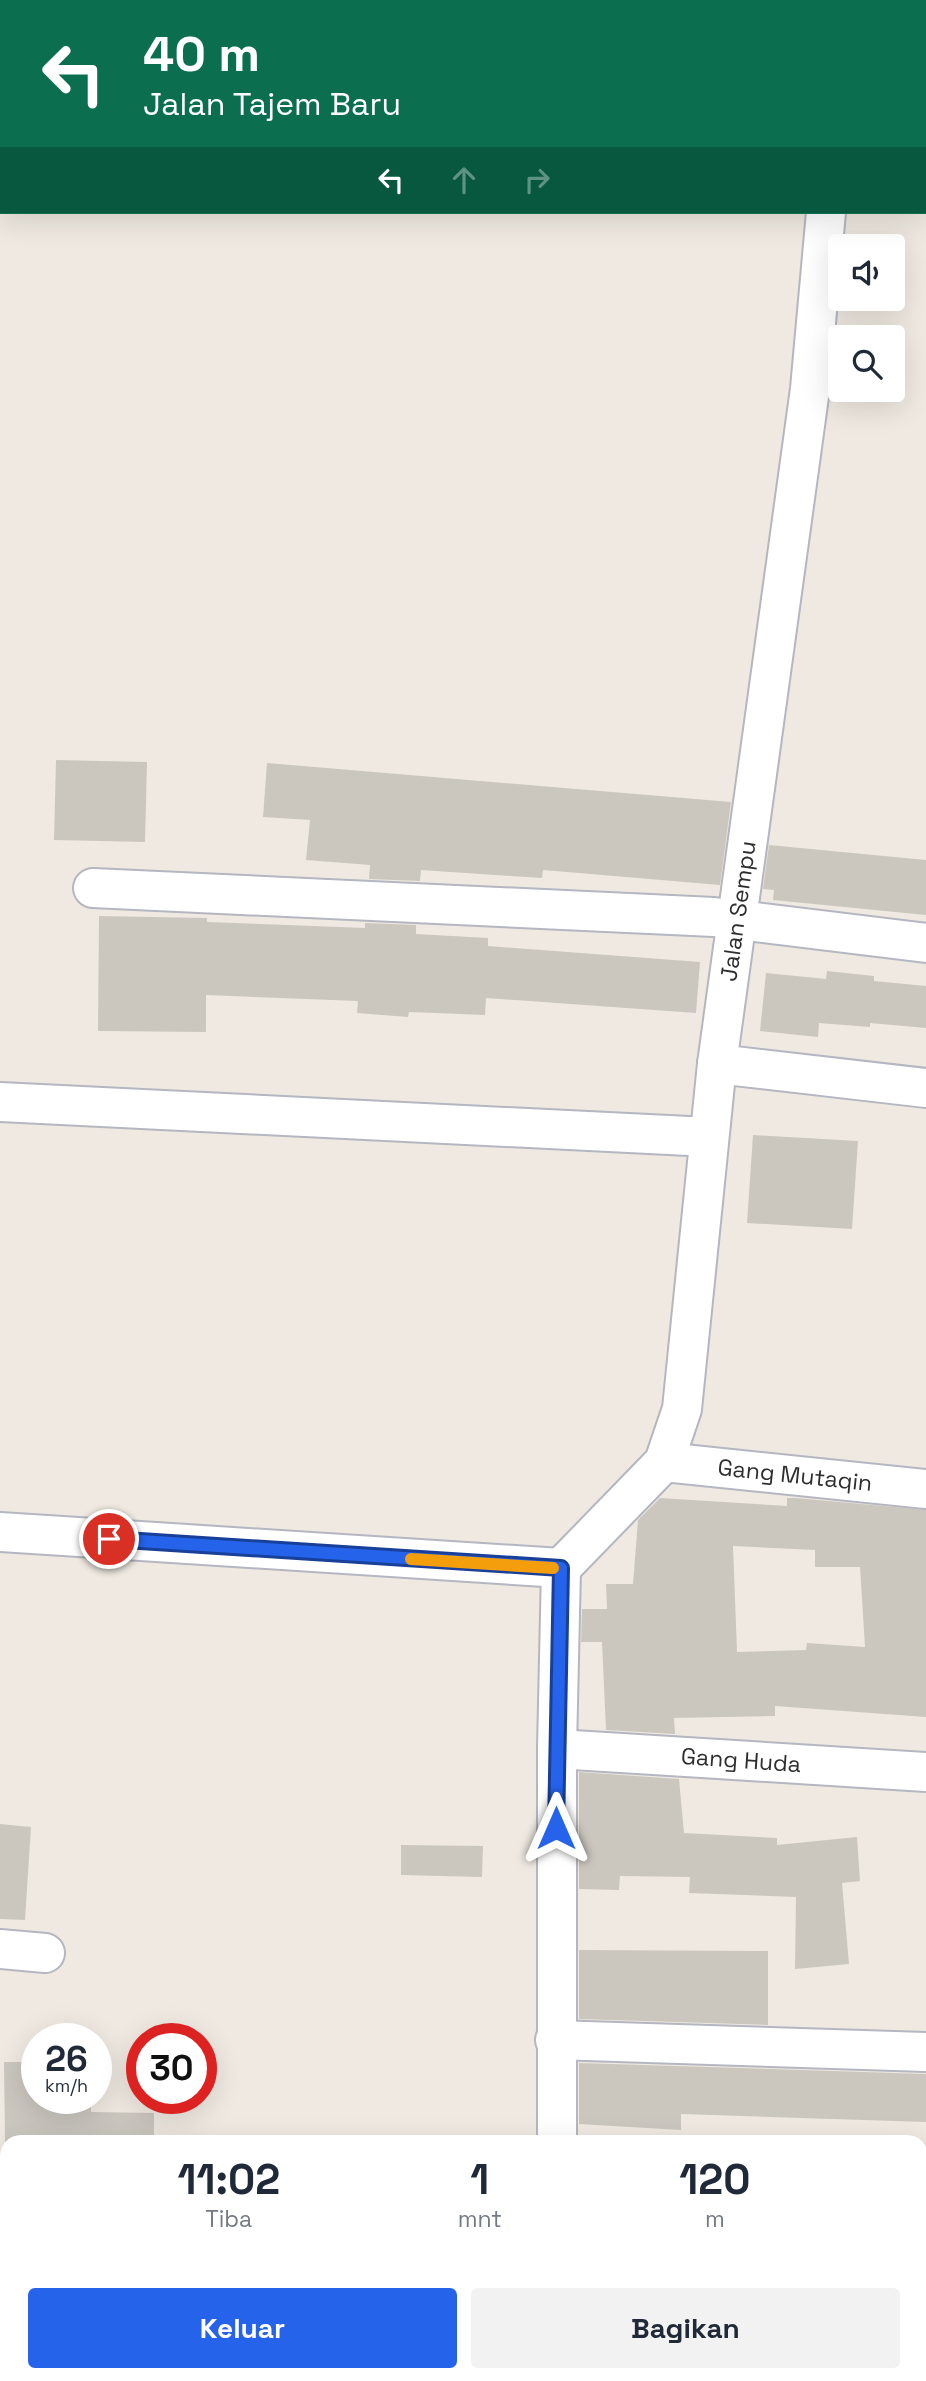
<!DOCTYPE html>
<html lang="id">
<head>
<meta charset="utf-8">
<style>
	:root { --surface:#fff; --page:#f2f2f3; --text:#1f2937; --muted:#747a83; --accent:#2563eb }
	body { margin:0; font-family:"Space Grotesk",sans-serif; background:var(--page); color:var(--text); height:100vh; display:flex; flex-direction:column; font-size:26px; white-space:nowrap }
	* { box-sizing:border-box; margin:0 }
	p { font-size:23px; color:var(--muted) }
	.icon { flex:none; width:38px; height:38px; fill:none; stroke:currentColor; stroke-width:2; stroke-linecap:round; stroke-linejoin:round }
	.map { position:relative; flex:1; overflow:hidden }
	.side { position:absolute; left:0px; top:2135px; width:928px; height:247px; display:flex; flex-direction:column; background:var(--surface); border-radius:21px 21px 0 0; box-shadow:0 7px 28px #0002 }
	.side>* { flex:none }
	.banner { position:absolute; left:0px; top:0px; width:928px; height:214px; box-shadow:0 7px 28px #0002; background:#0b6e4f; color:#fff; overflow:hidden }
	.controls { position:absolute; left:828px; top:234px; display:grid; gap:14px }
	.controls a { display:grid; place-items:center; width:77px; height:77px; border-radius:7px; background:var(--surface); box-shadow:0 7px 28px #0002; font-size:35px }
	.speed { position:absolute; left:21px; top:2023px; display:flex; gap:14px; font-size:35px; font-weight:700; text-align:center }
	.speed>* { display:grid; place-content:center; width:91px; height:91px; border-radius:50%; background:var(--surface); box-shadow:0 7px 28px #0002; line-height:1 }
	.speed small { font-size:18px; font-weight:400 }
	.speed .limit { border:10px solid #d22; background:#fff; color:#111 }
	.pin { position:absolute; display:grid; place-items:center; width:60px; height:60px; color:#fff; margin:-30px; border:4px solid #fff; border-radius:50%; box-shadow:0 2px 7px #0007 }
	.me { position:absolute; width:77px; margin:-38px; rotate:0deg; stroke-linejoin:round; filter:drop-shadow(0 0 5px #0008) }
	.turn { display:flex; align-items:center; gap:24px; height:147px; padding:0 28px; font-size:32px }
	.turn .icon { width:91px; height:91px; stroke-width:2.5 }
	.turn b { display:block; font-size:49px; line-height:60px }
	.lanes { display:flex; align-items:center; height:66px; padding:0 28px; background:#0003; justify-content:center; gap:35px; direction:ltr }
	.lanes .off { opacity:.35 }
	.eta { display:flex; justify-content:space-evenly; align-items:center; height:119px; text-align:center }
	.eta b { font-size:42px; font-weight:700; line-height:49px }
	.button { display:flex; gap:14px; margin-top:auto; padding:14px 28px }
	.button a { flex:1; height:80px; border-radius:7px; background:var(--accent); color:#fff; font-size:28px; font-weight:700; line-height:80px; text-align:center }
	.button a+a { background:var(--page); color:var(--text) }
	.map>svg:first-child { display:block }
	.building { fill:#cbc7bf; fill-rule:evenodd }
	.lines { fill:none; stroke-linecap:round; stroke-linejoin:round }
	.minor-casing { stroke:#b4b7c1; stroke-width:42 }
	.minor { stroke:#fff; stroke-width:38 }
	.route-casing { stroke:#184099; stroke-width:18 }
	.route { stroke:#2563eb; stroke-width:12 }
	.slow { stroke:#f59e0b; stroke-width:12 }
	.labels { text-anchor:middle; dominant-baseline:central; stroke-width:7; stroke-linejoin:round; paint-order:stroke }
	.street-label { font-size:23px; fill:#2e2e2e; stroke:#fff }
</style>
</head>
<body>
<div class="map">
<svg width="926" height="2381" viewBox="0 0 926 2381">
	<rect width="100%" height="100%" fill="#efe9e1"/>
	<g class="building">
		<polygon points="56,760 147,762 145,842 54,840"/>
		<polygon points="267,763 731,802 720,885 543,870 542,878 421,870 420,881 369,879 370,865 306,860 310,820 263,817"/>
		<polygon points="769,845 926,860 926,915 773,900 774,890 763,889"/>
		<polygon points="99,916 207,918 207,922 365,928 365,923 416,925 416,934 488,938 488,946 700,962 696,1013 486,998 485,1015 409,1012 408,1017 357,1013 358,1001 206,995 206,1032 98,1031"/>
		<polygon points="827,971 874,976 874,981 926,986 926,1028 870,1023 870,1027 819,1023 818,1037 760,1031 766,973 826,979"/>
		<polygon points="753,1135 858,1141 852,1229 747,1223"/>
		<path d="M660 1498 787 1506V1498H796L926 1510V1717L775 1706V1716L674 1718 675 1734 606 1730 602 1642H581L582 1609H607L606 1584H633L638 1520ZM733 1546 815 1550V1567H860L865 1647 807 1643 806 1650 737 1652Z"/>
		<polygon points="579,1772 679,1779 684,1833 777,1838 777,1845 857,1837 860,1881 842,1883 849,1964 795,1969 796,1897 689,1893 690,1877 620,1876 619,1890 579,1889"/>
		<polygon points="0,1824 31,1827 25,1920 0,1919"/>
		<polygon points="401,1845 483,1846 482,1877 401,1875"/>
		<polygon points="579,1950 768,1951 768,2025 579,2019"/>
		<polygon points="4,2062 37,2062 37,2098 91,2098 91,2112 154,2113 154,2142 5,2142"/>
		<polygon points="579,2063 926,2074 926,2122 681,2114 681,2130 579,2124"/>
	</g>
	<g class="lines">
		<g class="minor-casing">
			<g id="minor">
				<polyline points="844,2 844,0"/>
				<polyline points="93,888 714,917 926,943"/>
				<polyline points="717,1064 926,1088"/>
				<polyline points="0,1102 709,1137"/>
				<polyline points="664,1462 926,1489"/>
				<polyline points="0,1532 561,1568"/>
				<polyline points="561,1568 664,1462 682,1409 717,1064 810,389 826,212"/>
				<polyline points="557,1749 926,1772"/>
				<polyline points="0,1949 45,1953"/>
				<polyline points="555,2040 926,2052"/>
				<polyline points="557,2142 557,1749 561,1568"/>
				<polyline points="920,2262 926,2262"/>
				<polyline points="0,2269 7,2270"/>
				<polyline points="555,2381 555,2375"/>
			</g>
		</g>
		<use href="#minor" class="minor"/>
	</g>
	<g class="lines">
		<g class="route-casing">
			<polyline id="route" points="109,1539 561,1568 556,1828"/>
		</g>
		<use href="#route" class="route"/>
		<polyline class="slow" points="411,1559 553,1568"/>
	</g>
	<g class="labels">
		<g class="street-label">
			<text transform="translate(738 911) rotate(-82)">Jalan Sempu</text>
			<text transform="translate(795 1475) rotate(6)">Gang Mutaqin</text>
			<text transform="translate(741 1760) rotate(4)">Gang Huda</text>
		</g>
	</g>
</svg>
<div class="controls">
<a><svg class="icon" aria-label="sound" viewBox="0 0 24 24"><path d="M4 9h4l5-4v14l-5-4H4zM17 9q2 3 0 6"/></svg></a>
<a><svg class="icon" aria-label="search" viewBox="0 0 24 24"><circle cx="10" cy="10" r="6"/><path d="M15 15l6 6"/></svg></a>
</div>
<div class="speed"><div>26<small>km/h</small></div><div class="limit">30</div></div>
<div class="pin" style="left:109px;top:1539px;background:#d93025"><svg class="icon" aria-label="arrive" viewBox="0 0 24 24"><path d="M6 21V4h12l-3 4 3 4H6"/></svg></div>
<svg class="me" style="left:556px;top:1828px" viewBox="-20 -20 40 40"><path d="M0-17L14 15 0 8-14 15z" fill="#2563eb" stroke="#fff" stroke-width="4"/></svg>
<div class="banner">
<div class="turn"><svg class="icon" aria-label="left" viewBox="0 0 24 24"><path d="M17 20v-9H6M10 6l-5 5 5 5"/></svg><div><b>40 m</b>Jalan Tajem Baru</div></div>
<div class="lanes"><svg class="icon" aria-label="left" viewBox="0 0 24 24"><path d="M17 20v-9H6M10 6l-5 5 5 5"/></svg><svg class="icon off" aria-label="ahead" viewBox="0 0 24 24"><path d="M12 20V5M6 11l6-6 6 6"/></svg><svg class="icon off" aria-label="right" viewBox="0 0 24 24"><path d="M7 20v-9h11M14 6l5 5-5 5"/></svg></div>
</div>
<section class="side">
<div class="eta">
<div><b>11:02</b><p>Tiba</p></div>
<div><b>1</b><p>mnt</p></div>
<div><b>120</b><p>m</p></div>
</div>
<div class="button"><a>Keluar</a><a>Bagikan</a></div>
</section>
</div>
</body>
</html>
